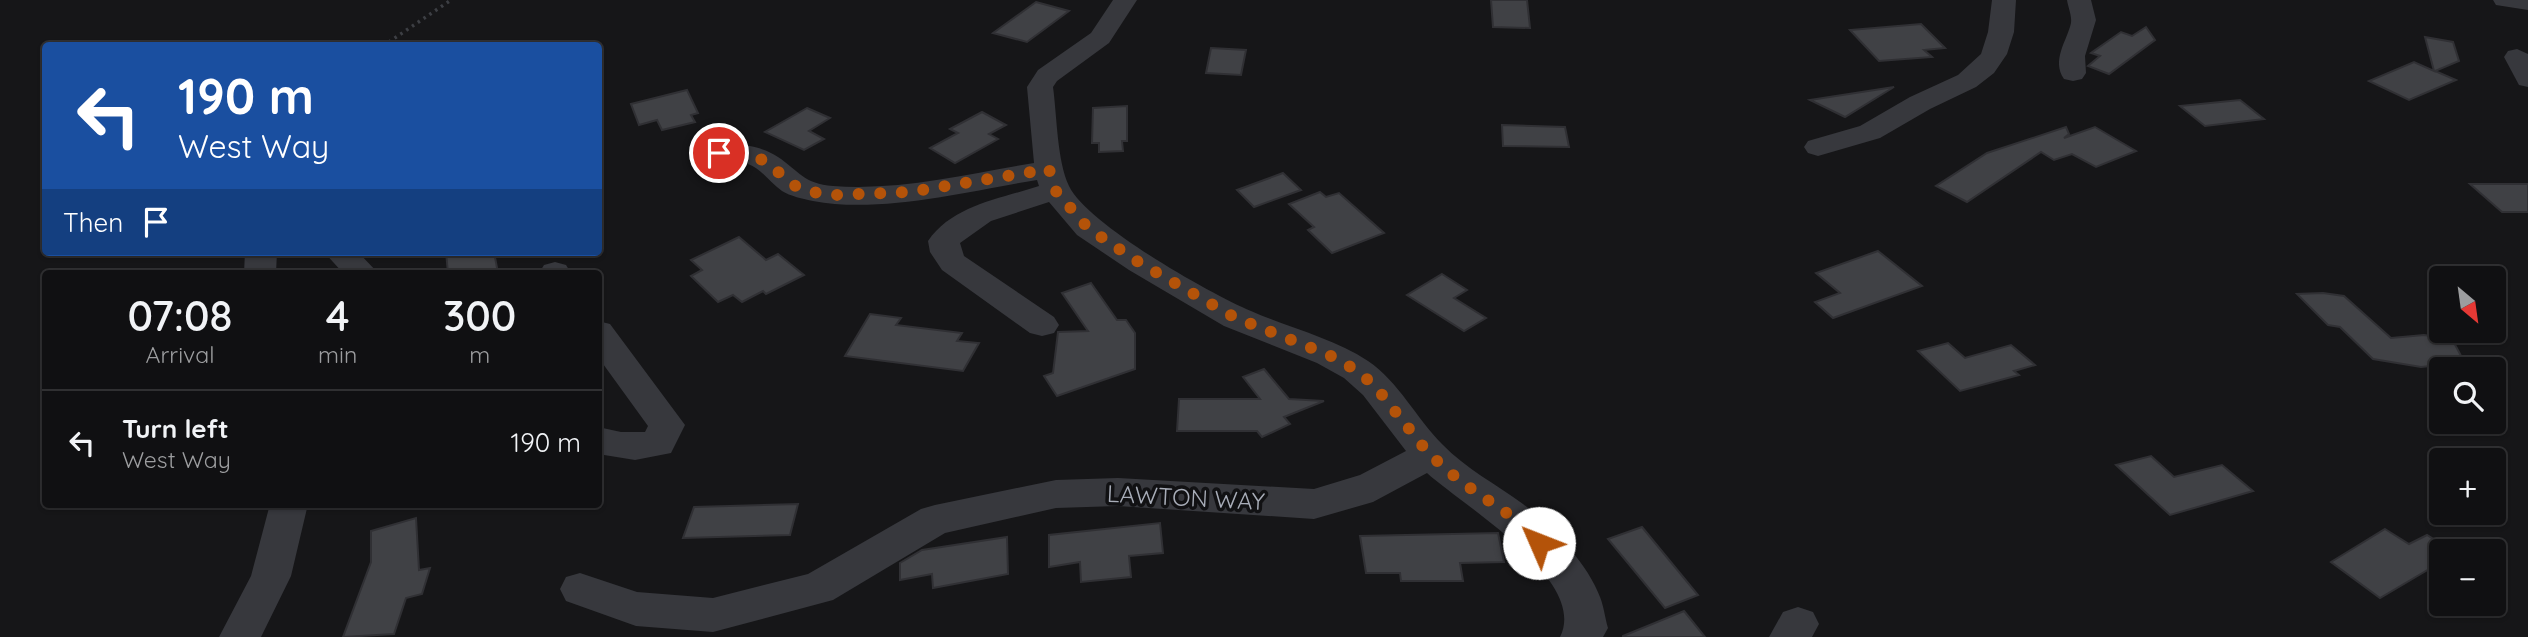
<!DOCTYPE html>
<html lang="en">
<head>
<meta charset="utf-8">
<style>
	:root { --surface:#101012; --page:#19191b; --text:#f1f3f6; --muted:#9c9d9f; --line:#303032 }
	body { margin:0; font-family:Quicksand,sans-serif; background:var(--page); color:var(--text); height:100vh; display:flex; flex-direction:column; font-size:26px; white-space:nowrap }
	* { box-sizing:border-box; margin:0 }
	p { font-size:23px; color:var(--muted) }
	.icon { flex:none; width:38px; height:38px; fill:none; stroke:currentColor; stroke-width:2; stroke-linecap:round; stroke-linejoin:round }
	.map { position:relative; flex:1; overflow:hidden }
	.panel { position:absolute; left:42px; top:270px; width:560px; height:238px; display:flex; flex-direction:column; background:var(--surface); border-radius:7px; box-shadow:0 2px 5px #0004,0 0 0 2px var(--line) }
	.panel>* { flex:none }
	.banner { position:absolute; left:42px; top:42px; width:560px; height:214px; border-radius:7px; box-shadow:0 2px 5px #0004,0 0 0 2px var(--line); background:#1a4fa0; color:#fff; overflow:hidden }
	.needle { width:46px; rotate:151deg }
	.fabs { position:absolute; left:2429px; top:266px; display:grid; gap:14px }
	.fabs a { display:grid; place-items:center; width:77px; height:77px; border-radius:7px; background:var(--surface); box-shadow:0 2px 5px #0004,0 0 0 2px var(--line); font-size:35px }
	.pin { position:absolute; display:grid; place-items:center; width:60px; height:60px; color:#fff; margin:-30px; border:4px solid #fff; border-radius:50%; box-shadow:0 2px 7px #0007 }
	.me { position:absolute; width:77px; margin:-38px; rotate:314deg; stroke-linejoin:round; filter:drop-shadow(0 0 5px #0008) }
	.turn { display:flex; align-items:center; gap:24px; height:147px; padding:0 21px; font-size:32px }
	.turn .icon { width:91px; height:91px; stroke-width:2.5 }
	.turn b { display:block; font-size:49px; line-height:60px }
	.then { display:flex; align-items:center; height:66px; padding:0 21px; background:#0003; gap:14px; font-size:26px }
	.eta { display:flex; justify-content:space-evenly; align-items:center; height:119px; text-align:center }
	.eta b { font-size:42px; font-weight:600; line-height:49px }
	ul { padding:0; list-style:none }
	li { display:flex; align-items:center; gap:21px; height:105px; padding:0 21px; border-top:2px solid var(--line) }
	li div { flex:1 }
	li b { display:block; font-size:26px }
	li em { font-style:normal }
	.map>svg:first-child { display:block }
	.building { fill:#404145; stroke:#303034; stroke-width:2 }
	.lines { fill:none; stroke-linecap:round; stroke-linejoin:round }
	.path { stroke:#3d3f44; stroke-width:3.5; stroke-dasharray:2.5 4.5; stroke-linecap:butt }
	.minor { fill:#37383d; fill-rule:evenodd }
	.route { stroke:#b45309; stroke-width:12; stroke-dasharray:0 21.6 }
	.labels { text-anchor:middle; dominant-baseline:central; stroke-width:7; stroke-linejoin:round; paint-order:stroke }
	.street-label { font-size:24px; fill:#a8adb8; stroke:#111113 }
</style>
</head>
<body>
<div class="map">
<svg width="2528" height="637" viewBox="0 0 2528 637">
	<rect width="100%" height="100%" fill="#161618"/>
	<g class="building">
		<polygon points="1491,0 1527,0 1530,28 1493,27"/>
		<polygon points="1036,2 1069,11 1027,42 993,33"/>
		<polygon points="1921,24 1945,48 1924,50 1932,57 1879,61 1850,30"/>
		<polygon points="2146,27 2155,40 2109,74 2088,66 2100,56 2091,53 2121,32 2132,36"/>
		<polygon points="2425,37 2453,42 2459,61 2435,71 2456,80 2409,100 2369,81 2414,62 2434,71"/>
		<polygon points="1211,48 1246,50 1241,75 1206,73"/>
		<polygon points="1894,87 1845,117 1810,100"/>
		<polygon points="687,90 698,113 691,115 695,122 662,130 657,120 639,125 631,104"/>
		<polygon points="2240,100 2264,119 2205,126 2180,106"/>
		<polygon points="1127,106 1127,141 1122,141 1123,151 1099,152 1099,143 1092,143 1093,108"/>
		<polygon points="807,108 830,118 809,131 824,139 804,150 765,132"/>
		<polygon points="982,112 1006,125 989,134 998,139 955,163 930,148 958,133 950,129"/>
		<polygon points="1502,125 1565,127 1569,147 1503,146"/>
		<polygon points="2066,127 2069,134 2064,138 2095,127 2136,151 2096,167 2072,154 2054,160 2041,152 1967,202 1936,186 1987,153"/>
		<polygon points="1283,173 1301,190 1254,207 1237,190"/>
		<polygon points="2470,184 2528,184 2528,212 2502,212"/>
		<polygon points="1320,192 1326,197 1339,193 1384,233 1332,253 1308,230 1314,227 1289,204"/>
		<polygon points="739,237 766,260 778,254 804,275 766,294 763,291 742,302 733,295 718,302 691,276 702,270 691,260"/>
		<polygon points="1878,251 1922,286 1833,318 1815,302 1840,293 1816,273"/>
		<polygon points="446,252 494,252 498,273 448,273"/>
		<polygon points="1442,274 1467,290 1454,298 1486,318 1464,331 1407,295"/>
		<polygon points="1091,283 1117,320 1126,320 1135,333 1135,369 1057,396 1044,376 1053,373 1058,332 1088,331 1062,293"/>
		<polygon points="2323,293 2344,296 2391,338 2424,335 2452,339 2468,369 2440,365 2421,367 2373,359 2340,327 2328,325 2297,294"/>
		<polygon points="870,314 901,318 896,325 962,333 957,341 979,343 963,371 845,356"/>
		<polygon points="1948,343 1965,358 2011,345 2035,365 2014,371 2019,375 1960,391 1918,351"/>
		<polygon points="1264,369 1289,399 1324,401 1284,417 1290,424 1262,437 1257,431 1177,431 1179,399 1260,399 1243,377"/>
		<polygon points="2151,456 2174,477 2222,465 2253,491 2170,515 2116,465"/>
		<polygon points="798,504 790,535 683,538 694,507"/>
		<polygon points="416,518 419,570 430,568 422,594 406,598 394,634 343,637 371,562 371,531"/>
		<polygon points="1160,523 1163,553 1129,556 1131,577 1081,582 1080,562 1049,567 1049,535"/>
		<polygon points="1642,527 1698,595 1665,608 1608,539"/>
		<polygon points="2385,529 2409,544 2427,535 2441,544 2441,562 2380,598 2331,562"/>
		<polygon points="1498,533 1504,562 1460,563 1463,581 1401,581 1400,573 1366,573 1360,536"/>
		<polygon points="1007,537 1008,574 933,588 932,574 900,580 900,563 922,550"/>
		<polygon points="1684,611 1705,637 1623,637 1623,636"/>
	</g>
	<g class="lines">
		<polyline class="path" points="383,46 451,0"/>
		<g class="minor">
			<path d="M1113 0H1137L1109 43 1057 81 1053 87C1057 116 1057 161 1069 186 1087 224 1210 294 1251 311 1289 328 1333 338 1368 361 1399 382 1416 418 1442 444 1466 469 1496 484 1523 504 1551 525 1588 564 1600 597 1604 607 1605 618 1608 628L1603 637H1560C1589 580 1462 505 1427 473L1373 502 1314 519 1118 506 1056 508 945 533 833 600 713 632 636 626 566 601 560 589 566 577 580 573 637 592 713 598 808 574 921 509 935 505 1056 480 1118 478 1314 489 1360 475 1406 451 1363 395 1344 378 1317 363 1224 326 1129 270 1077 235 1049 202 991 221 960 243 964 256 1054 317 1059 325 1054 333 1042 336 1030 333 942 270 930 252 928 241C953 205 1000 199 1039 186L1037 180C969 191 880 214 813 201 803 199 790 196 782 191 770 183 762 169 748 164 731 158 712 163 695 159L691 153 695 147C719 141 756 142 778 157 799 171 804 184 833 186 900 191 968 174 1034 163L1027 87 1038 70 1091 33Z"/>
			<polygon points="1992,0 2016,0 2014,32 2007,54 1994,73 1976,87 1930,109 1880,138 1818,156 1808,153 1804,147 1808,141 1860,126 1910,97 1958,75 1981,54 1988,32"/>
			<path d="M2067 0H2091L2096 20 2085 56 2086 73 2082 79 2073 81 2064 79C2051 60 2067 41 2071 23 2072 16 2068 7 2067 0Z"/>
			<polygon points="2493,0 2528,0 2528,10 2496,5"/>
			<polygon points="2517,49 2528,54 2528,87 2519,85 2504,57 2508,51"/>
			<polygon points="245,252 277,252 276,273 244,273"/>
			<polygon points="324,252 358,252 378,273 343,273"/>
			<polygon points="555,262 566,265 571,273 539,273 544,265"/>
			<polygon points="598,321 610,324 685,425 671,453 635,460 598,454 598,427 621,432 645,432 648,426 598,357"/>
			<polygon points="270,504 308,504 291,576 261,637 219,637 251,576"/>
			<polygon points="1798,607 1813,612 1819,624 1812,637 1769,637 1783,612"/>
		</g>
	</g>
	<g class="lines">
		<polyline class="route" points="719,153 753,156 767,162 793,185 812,192 834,195 910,192 1049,169 1055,190 1088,228 1140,263 1236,318 1329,355 1356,370 1375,386 1429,454 1460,481 1511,516 1539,543"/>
	</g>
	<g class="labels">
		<g class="street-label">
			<text transform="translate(1186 497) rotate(3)">LAWTON WAY</text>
		</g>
	</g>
</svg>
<div class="fabs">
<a><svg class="needle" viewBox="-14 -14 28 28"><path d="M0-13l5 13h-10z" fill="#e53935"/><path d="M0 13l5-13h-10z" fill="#9c9d9f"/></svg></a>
<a><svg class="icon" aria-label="search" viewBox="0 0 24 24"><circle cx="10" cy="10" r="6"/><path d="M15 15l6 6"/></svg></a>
<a>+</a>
<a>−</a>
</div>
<div class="pin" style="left:719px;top:153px;background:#d93025"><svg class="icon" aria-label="arrive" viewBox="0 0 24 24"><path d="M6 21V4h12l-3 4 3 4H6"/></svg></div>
<svg class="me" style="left:1539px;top:543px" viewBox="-20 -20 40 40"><circle r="19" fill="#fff"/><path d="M0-13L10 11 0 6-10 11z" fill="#b45309"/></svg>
<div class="banner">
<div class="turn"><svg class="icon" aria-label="left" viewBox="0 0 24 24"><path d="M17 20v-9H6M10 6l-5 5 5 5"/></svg><div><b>190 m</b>West Way</div></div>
<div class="then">Then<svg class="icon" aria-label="arrive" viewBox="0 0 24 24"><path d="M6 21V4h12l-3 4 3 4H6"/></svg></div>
</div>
<section class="panel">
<div class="eta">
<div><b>07:08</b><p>Arrival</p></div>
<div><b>4</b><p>min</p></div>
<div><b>300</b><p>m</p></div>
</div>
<ul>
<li><svg class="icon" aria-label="left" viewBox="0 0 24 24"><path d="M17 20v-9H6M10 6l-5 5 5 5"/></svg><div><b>Turn left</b><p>West Way</p></div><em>190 m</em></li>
</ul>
</section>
</div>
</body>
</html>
